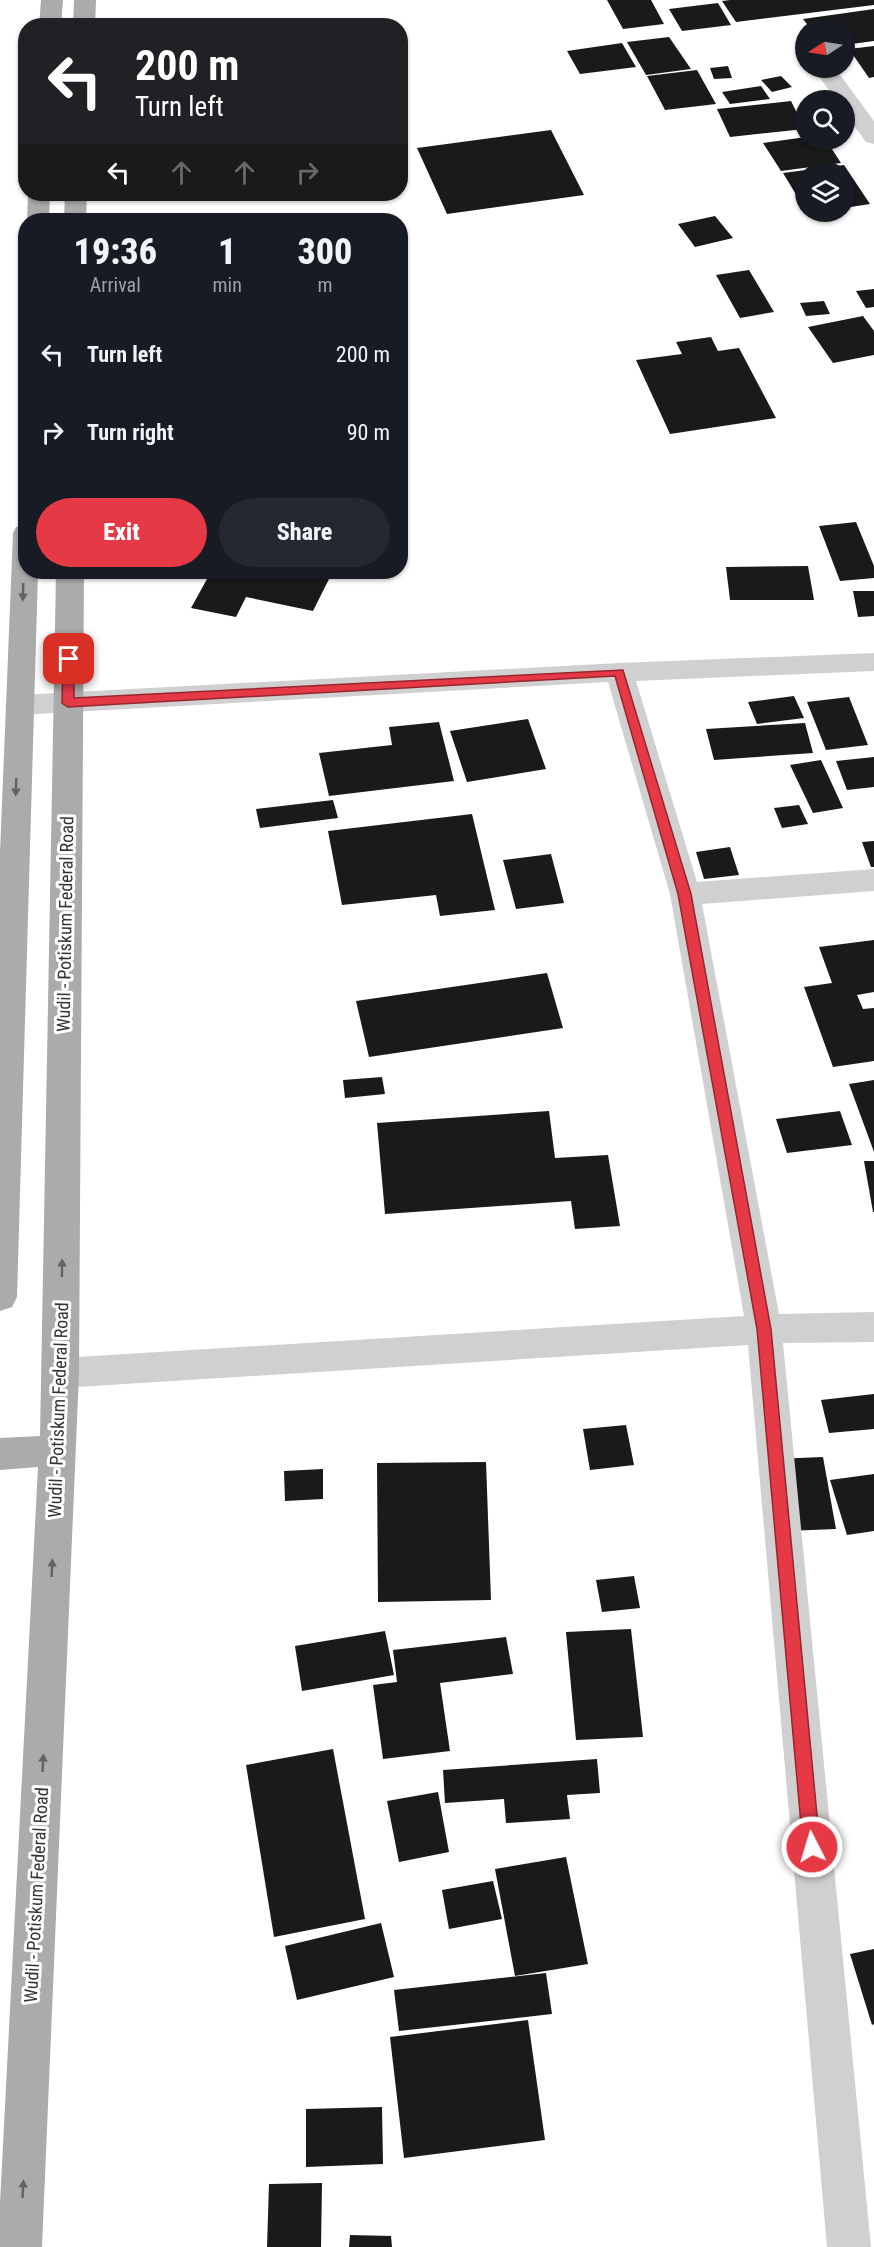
<!DOCTYPE html>
<html lang="en">
<head>
<meta charset="utf-8">
<style>
	:root { --surface:#171b24; --page:#242831; --text:#f1f3f6; --muted:#9ea1a6; --accent:#e63946 }
	body { margin:0; font-family:"Roboto Condensed",sans-serif; background:var(--page); color:var(--text); height:100vh; display:flex; flex-direction:column; font-size:22px; white-space:nowrap }
	* { box-sizing:border-box; margin:0 }
	p { font-size:20px; color:var(--muted) }
	.icon { flex:none; width:33px; height:33px; fill:none; stroke:currentColor; stroke-width:2; stroke-linecap:round; stroke-linejoin:round }
	.map { position:relative; flex:1; overflow:hidden }
	.panel { position:absolute; left:18px; top:213px; width:390px; height:366px; display:flex; flex-direction:column; background:var(--surface); border-radius:24px; box-shadow:0 2px 4px #0004 }
	.panel>* { flex:none }
	.guide { position:absolute; left:18px; top:18px; width:390px; height:183px; border-radius:24px; box-shadow:0 2px 4px #0004; background:#202124; color:#fff; overflow:hidden }
	.needle { width:39px; rotate:258deg }
	.buttons { position:absolute; left:795px; top:18px; display:grid; gap:12px }
	.buttons a { display:grid; place-items:center; width:60px; height:60px; border-radius:50%; background:var(--surface); box-shadow:0 2px 4px #0004; font-size:30px }
	.pin { position:absolute; display:grid; place-items:center; width:51px; height:51px; color:#fff; margin:-26px; border-radius:12px; box-shadow:0 3px 9px #0006 }
	.me { position:absolute; width:66px; margin:-33px; rotate:355deg; stroke-linejoin:round; filter:drop-shadow(0 0 4px #0008) }
	.turn { display:flex; align-items:center; gap:21px; height:126px; padding:0 18px; font-size:27px }
	.turn .icon { width:78px; height:78px; stroke-width:2.5 }
	.turn b { display:block; font-size:42px; line-height:51px }
	.lanes { display:flex; align-items:center; height:57px; padding:0 18px; background:#0003; justify-content:center; gap:30px; direction:ltr }
	.lanes .off { opacity:.35 }
	.eta { display:flex; justify-content:space-evenly; align-items:center; height:102px; text-align:center }
	.eta b { font-size:36px; font-weight:800; line-height:42px }
	.action { display:flex; gap:12px; margin-top:auto; padding:12px 18px }
	.action a { flex:1; height:69px; border-radius:36px; background:var(--accent); color:#fff; font-size:24px; font-weight:800; line-height:69px; text-align:center }
	.action a+a { background:var(--page); color:var(--text) }
	ul { padding:0; list-style:none }
	li { display:flex; align-items:center; gap:18px; height:78px; padding:0 18px }
	li div { flex:1 }
	li b { display:block; font-size:22px }
	li em { font-style:normal }
	.map>svg:first-child { display:block }
	.building { fill:#1a1a1a }
	.lines { fill:none; stroke-linecap:round; stroke-linejoin:round }
	.minor { fill:#d0d0d0; fill-rule:evenodd }
	.major { fill:#ababab; fill-rule:evenodd }
	.oneway { fill:#636363 }
	.route { fill:#e63946; stroke:#96252e; stroke-width:1.5 }
	.labels { text-anchor:middle; dominant-baseline:central; stroke-width:6; stroke-linejoin:round; paint-order:stroke }
	.street-label { font-size:18px; fill:#333; stroke:#fff }
</style>
</head>
<body>
<div class="map">
<svg width="874" height="2247" viewBox="0 0 874 2247">
	<rect width="100%" height="100%" fill="#fff"/>
	<g class="building">
		<polygon points="607,0 651,0 664,24 623,29"/>
		<polygon points="730,0 874,0 874,5 736,22 722,1"/>
		<polygon points="718,3 731,25 682,31 669,9"/>
		<polygon points="874,9 874,41 844,45 844,28 810,28 803,19"/>
		<polygon points="669,37 691,69 646,75 627,42"/>
		<polygon points="622,43 636,67 580,74 567,51"/>
		<polygon points="874,46 874,77 869,78 849,49"/>
		<polygon points="728,66 732,78 714,79 710,68"/>
		<polygon points="697,70 716,104 665,110 647,76"/>
		<polygon points="781,76 792,87 772,92 761,80"/>
		<polygon points="761,86 770,99 730,104 722,92"/>
		<polygon points="791,101 805,129 730,137 717,109"/>
		<polygon points="551,130 584,195 447,214 417,148"/>
		<polygon points="806,137 806,140 826,140 841,163 781,171 763,143"/>
		<polygon points="844,165 870,204 844,208 844,172 806,172 806,211 783,173"/>
		<polygon points="715,216 733,238 695,247 678,224"/>
		<polygon points="749,270 774,312 740,318 716,275"/>
		<polygon points="874,289 874,307 866,308 856,291"/>
		<polygon points="824,301 830,314 806,316 800,303"/>
		<polygon points="863,316 874,331 874,355 833,363 808,327"/>
		<polygon points="711,337 718,351 739,348 776,418 670,434 636,360 682,354 676,342"/>
		<polygon points="856,522 874,566 874,578 840,581 819,526"/>
		<polygon points="808,566 814,600 730,600 726,567"/>
		<polygon points="301,572 330,577 313,611 246,597 236,617 191,608 207,579 174,573"/>
		<polygon points="853,591 874,591 874,616 858,617"/>
		<polygon points="794,696 804,718 757,724 748,702"/>
		<polygon points="849,697 868,745 826,750 807,702"/>
		<polygon points="528,719 546,769 467,782 450,731"/>
		<polygon points="439,722 454,781 329,796 319,753 392,745 389,727"/>
		<polygon points="805,723 813,753 714,760 706,729"/>
		<polygon points="874,757 874,787 847,790 836,761"/>
		<polygon points="821,760 843,808 813,813 790,765"/>
		<polygon points="333,800 338,818 260,828 256,809"/>
		<polygon points="799,805 808,824 782,828 774,808"/>
		<polygon points="472,814 495,910 440,916 436,895 342,905 328,831"/>
		<polygon points="874,841 874,867 871,867 862,842"/>
		<polygon points="730,847 739,875 704,879 696,852"/>
		<polygon points="551,854 564,903 516,909 503,860"/>
		<polygon points="874,940 874,992 857,995 863,1009 874,1008 874,1061 833,1067 804,987 832,983 819,947"/>
		<polygon points="547,973 563,1028 369,1057 356,1001"/>
		<polygon points="382,1077 385,1094 345,1098 343,1080"/>
		<polygon points="874,1080 874,1152 849,1084"/>
		<polygon points="549,1111 555,1158 608,1155 620,1226 575,1229 571,1201 385,1214 377,1123"/>
		<polygon points="840,1111 852,1145 787,1153 776,1119"/>
		<polygon points="864,1161 874,1161 874,1212 873,1212"/>
		<polygon points="874,1394 874,1429 829,1433 821,1400"/>
		<polygon points="626,1425 634,1465 590,1470 583,1429"/>
		<polygon points="823,1457 836,1529 786,1531 774,1459"/>
		<polygon points="486,1462 491,1600 378,1602 377,1463"/>
		<polygon points="323,1469 323,1499 285,1501 284,1471"/>
		<polygon points="874,1474 874,1531 847,1535 830,1480"/>
		<polygon points="634,1576 640,1608 602,1612 596,1580"/>
		<polygon points="631,1629 643,1737 576,1740 566,1632"/>
		<polygon points="385,1631 394,1675 302,1691 295,1646"/>
		<polygon points="506,1637 513,1674 440,1683 450,1751 383,1759 373,1685 397,1682 393,1650"/>
		<polygon points="333,1749 365,1919 274,1937 246,1765"/>
		<polygon points="597,1759 600,1793 567,1795 570,1819 506,1823 504,1799 445,1803 443,1770"/>
		<polygon points="438,1792 449,1852 399,1862 387,1801"/>
		<polygon points="566,1857 588,1964 515,1976 495,1869"/>
		<polygon points="493,1881 502,1919 449,1929 442,1890"/>
		<polygon points="381,1923 394,1977 297,2000 285,1946"/>
		<polygon points="874,1949 874,2024 872,2025 850,1954"/>
		<polygon points="546,1973 552,2014 399,2031 394,1990"/>
		<polygon points="528,2020 545,2140 404,2158 390,2037"/>
		<polygon points="382,2107 383,2164 306,2167 306,2109"/>
		<polygon points="322,2183 321,2247 267,2247 269,2184"/>
		<polygon points="350,2235 391,2236 392,2247 349,2247"/>
	</g>
	<g class="lines">
		<g class="minor">
			<polygon points="813,68 835,68 874,121 874,144 866,142 844,112 844,100 836,100"/>
			<polygon points="874,653 874,671 636,681 697,882 874,869 874,891 702,904 779,1314 874,1312 874,1342 783,1343 871,2247 827,2247 748,1345 61,1388 48,1384 43,1373 48,1362 61,1358 744,1316 670,894 608,682 19,715 9,712 5,705 9,698 19,695 619,663"/>
		</g>
		<g class="major">
			<polygon points="41,0 63,0 61,26 39,26"/>
			<polygon points="74,0 96,0 95,26 73,26"/>
			<polygon points="28,194 50,194 49,220 27,220"/>
			<polygon points="65,194 87,194 86,220 64,220"/>
			<polygon points="26,525 26,572 38,572 17,1297 12,1307 0,1311 0,853 13,533 16,527"/>
			<polygon points="56,572 84,572 79,1373 42,2247 0,2247 0,2203 38,1467 0,1470 0,1438 40,1436"/>
		</g>
	</g>
	<defs><path id="oneway-solid" d="M-6-.8H1V-3.2L6.5 0L1 3.2V.8H-6Z" transform="scale(1.5)"/></defs>
	<g class="oneway">
		<use href="#oneway-solid" transform="translate(23 592) rotate(92)"/>
		<use href="#oneway-solid" transform="translate(16 787) rotate(92)"/>
		<use href="#oneway-solid" transform="translate(62 1268) rotate(-89)"/>
		<use href="#oneway-solid" transform="translate(52 1568) rotate(-87)"/>
		<use href="#oneway-solid" transform="translate(43 1763) rotate(-87)"/>
		<use href="#oneway-solid" transform="translate(23 2189) rotate(-87)"/>
	</g>
	<polygon class="route" points="69,655 74,659 74,698 623,670 691,894 771,1329 820,1847 818,1853 812,1855 806,1853 803,1847 757,1329 678,894 615,676 68,707 62,703 63,659"/>
	<g class="labels">
		<g class="street-label">
			<text transform="translate(65 924) rotate(-89)">Wudil - Potiskum Federal Road</text>
			<text transform="translate(58 1410) rotate(-88)">Wudil - Potiskum Federal Road</text>
			<text transform="translate(36 1895) rotate(-87)">Wudil - Potiskum Federal Road</text>
		</g>
	</g>
</svg>
<div class="buttons">
<a><svg class="needle" viewBox="-14 -14 28 28"><path d="M0-13l5 13h-10z" fill="#e53935"/><path d="M0 13l5-13h-10z" fill="#9ea1a6"/></svg></a>
<a><svg class="icon" aria-label="search" viewBox="0 0 24 24"><circle cx="10" cy="10" r="6"/><path d="M15 15l6 6"/></svg></a>
<a><svg class="icon" aria-label="layers" viewBox="0 0 24 24"><path d="M12 4l9 5-9 5-9-5zM3 14l9 5 9-5"/></svg></a>
</div>
<div class="pin" style="left:69px;top:659px;background:#d93025"><svg class="icon" aria-label="arrive" viewBox="0 0 24 24"><path d="M6 21V4h12l-3 4 3 4H6"/></svg></div>
<svg class="me" style="left:812px;top:1847px" viewBox="-20 -20 40 40"><circle r="17" fill="#e63946" stroke="#fff" stroke-width="3"/><path d="M0-11L8 9 0 5-8 9z" fill="#fff"/></svg>
<div class="guide">
<div class="turn"><svg class="icon" aria-label="left" viewBox="0 0 24 24"><path d="M17 20v-9H6M10 6l-5 5 5 5"/></svg><div><b>200 m</b>Turn left</div></div>
<div class="lanes"><svg class="icon" aria-label="left" viewBox="0 0 24 24"><path d="M17 20v-9H6M10 6l-5 5 5 5"/></svg><svg class="icon off" aria-label="ahead" viewBox="0 0 24 24"><path d="M12 20V5M6 11l6-6 6 6"/></svg><svg class="icon off" aria-label="ahead" viewBox="0 0 24 24"><path d="M12 20V5M6 11l6-6 6 6"/></svg><svg class="icon off" aria-label="right" viewBox="0 0 24 24"><path d="M7 20v-9h11M14 6l5 5-5 5"/></svg></div>
</div>
<section class="panel">
<div class="eta">
<div><b>19:36</b><p>Arrival</p></div>
<div><b>1</b><p>min</p></div>
<div><b>300</b><p>m</p></div>
</div>
<ul>
<li><svg class="icon" aria-label="left" viewBox="0 0 24 24"><path d="M17 20v-9H6M10 6l-5 5 5 5"/></svg><div><b>Turn left</b></div><em>200 m</em></li>
<li><svg class="icon" aria-label="right" viewBox="0 0 24 24"><path d="M7 20v-9h11M14 6l5 5-5 5"/></svg><div><b>Turn right</b></div><em>90 m</em></li>
</ul>
<div class="action"><a>Exit</a><a>Share</a></div>
</section>
</div>
</body>
</html>
